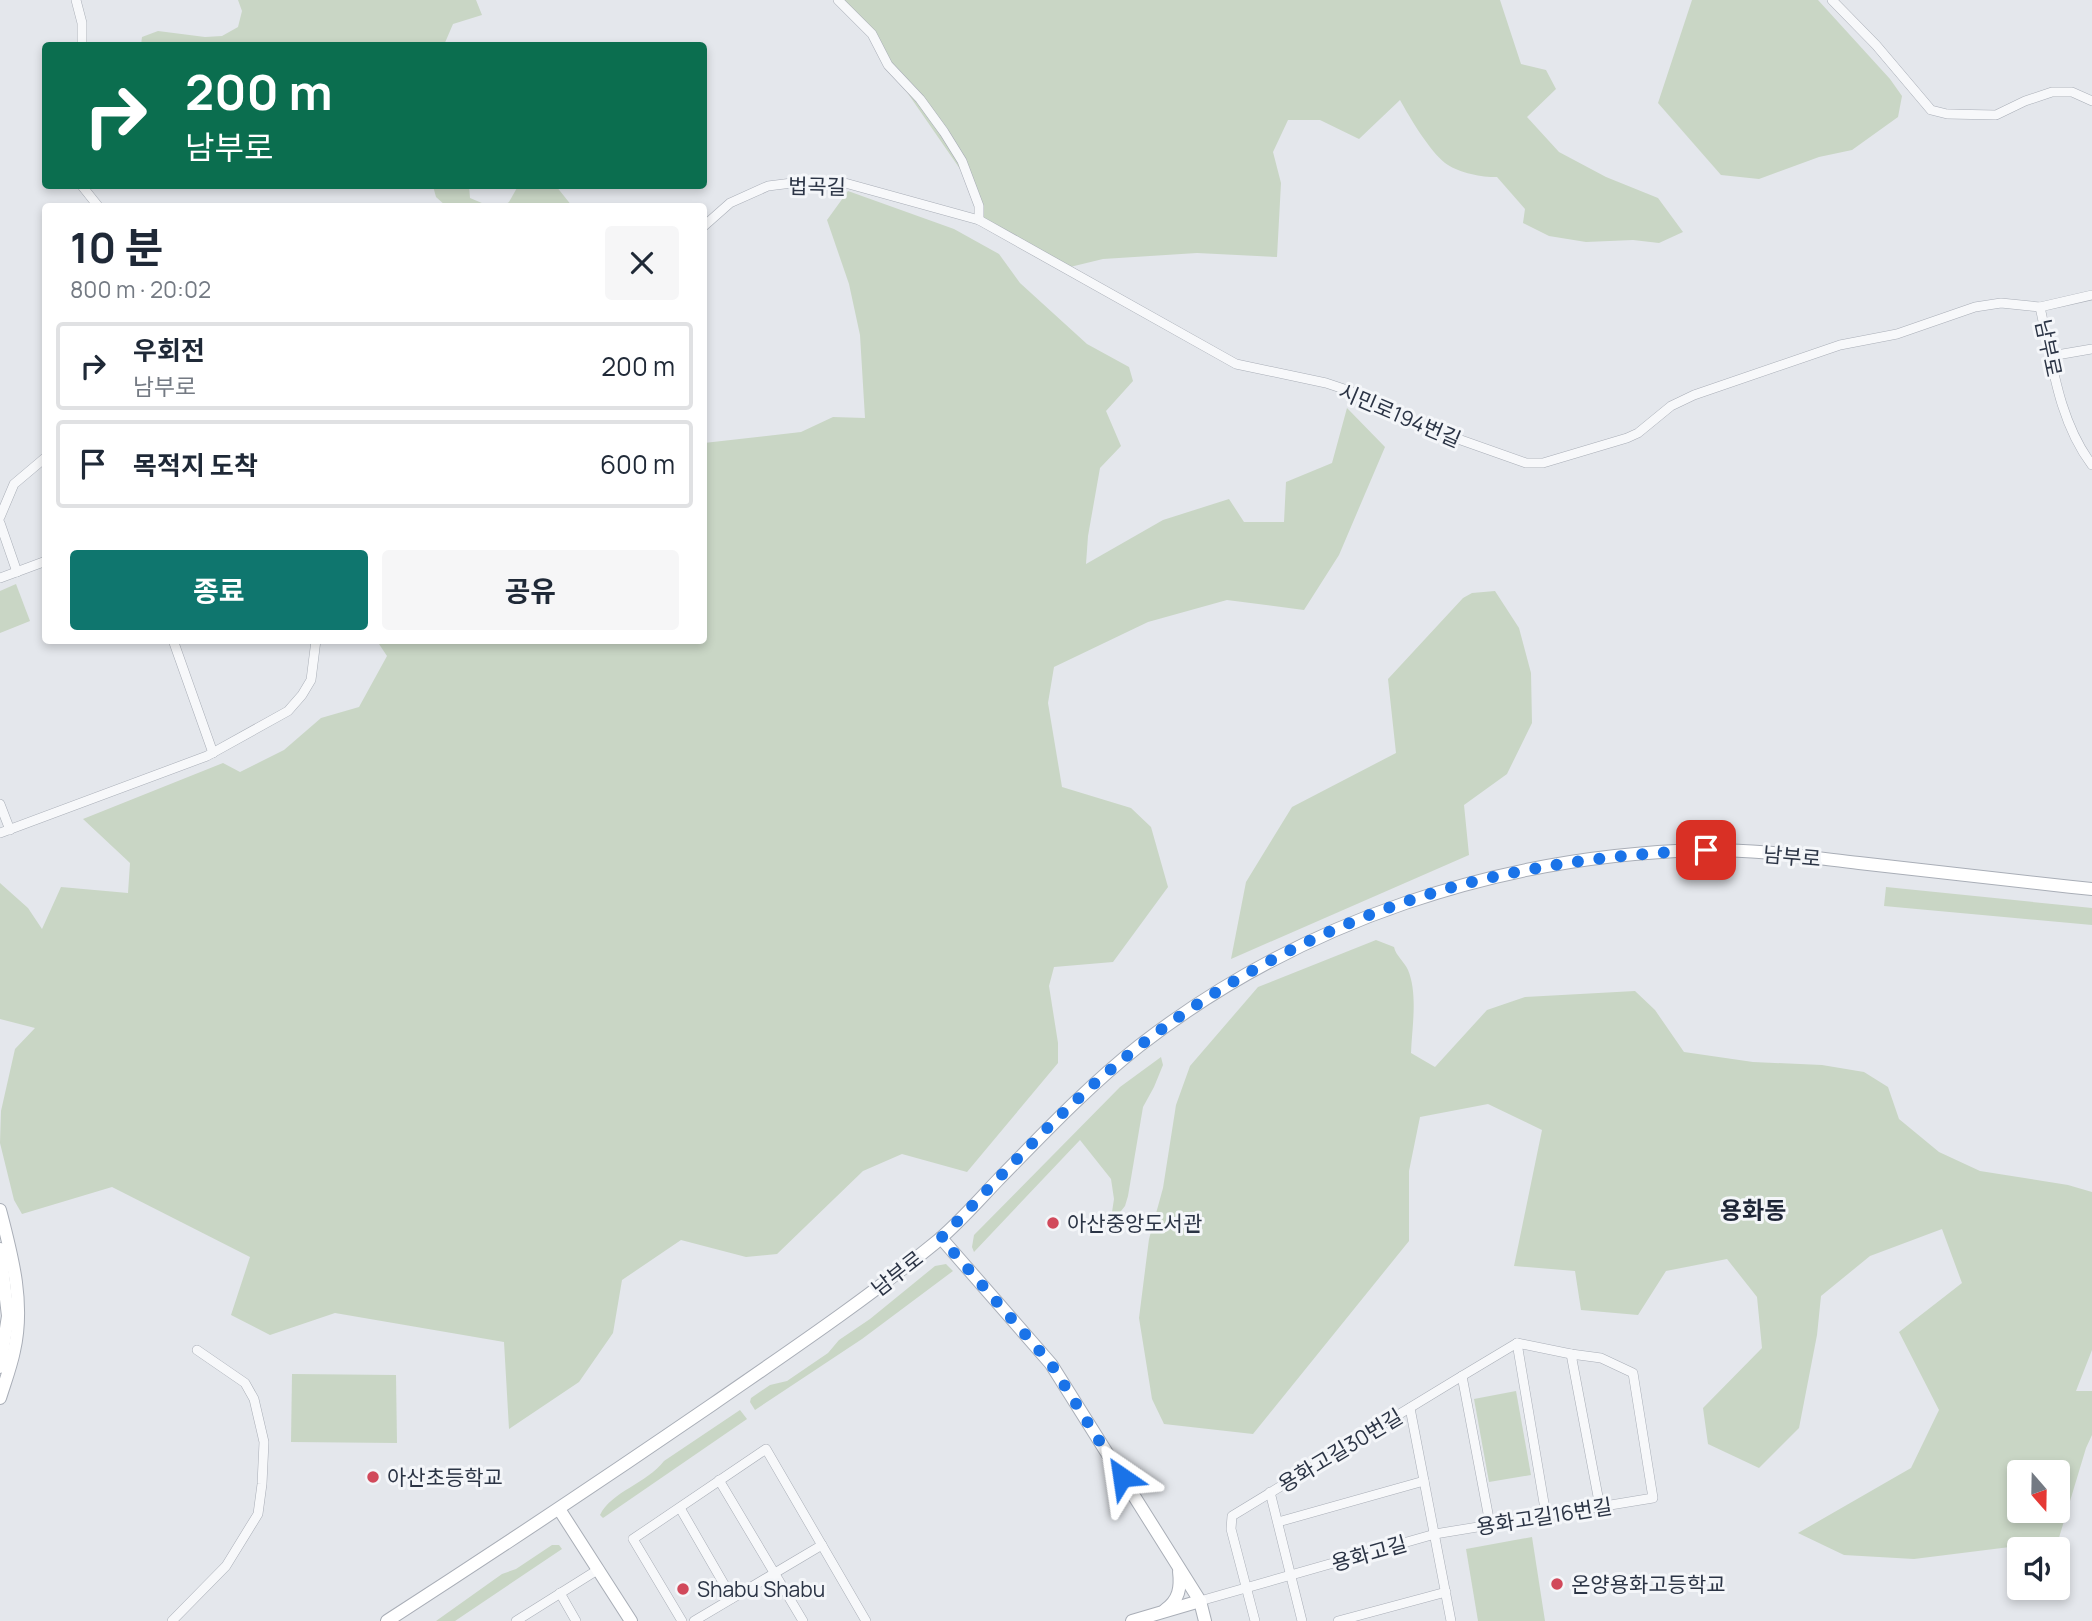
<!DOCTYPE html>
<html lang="ko">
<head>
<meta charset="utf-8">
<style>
	:root { --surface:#fff; --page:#f6f6f7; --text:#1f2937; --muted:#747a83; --line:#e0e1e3; --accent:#0f766e }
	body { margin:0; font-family:Manrope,"Noto Sans KR",sans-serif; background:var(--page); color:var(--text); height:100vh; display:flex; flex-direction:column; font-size:26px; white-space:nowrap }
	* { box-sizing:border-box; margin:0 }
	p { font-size:23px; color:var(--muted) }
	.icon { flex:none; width:38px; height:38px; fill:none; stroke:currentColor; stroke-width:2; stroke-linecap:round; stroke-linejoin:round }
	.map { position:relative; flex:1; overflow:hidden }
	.details { position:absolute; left:42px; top:203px; width:665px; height:441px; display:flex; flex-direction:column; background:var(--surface); border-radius:7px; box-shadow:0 4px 10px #0003 }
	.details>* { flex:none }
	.banner { position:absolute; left:42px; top:42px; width:665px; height:147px; border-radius:7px; box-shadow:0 4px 10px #0003; background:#0b6e4f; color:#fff; overflow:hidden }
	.needle { width:46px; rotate:160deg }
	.buttons { position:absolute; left:2007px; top:1460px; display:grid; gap:14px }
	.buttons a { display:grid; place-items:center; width:63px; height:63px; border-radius:7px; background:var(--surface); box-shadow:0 4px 10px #0003; font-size:35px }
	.pin { position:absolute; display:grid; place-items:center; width:60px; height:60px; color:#fff; margin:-30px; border-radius:14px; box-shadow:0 4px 10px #0006 }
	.me { position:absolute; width:77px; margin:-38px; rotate:328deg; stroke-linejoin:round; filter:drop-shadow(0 0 5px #0008) }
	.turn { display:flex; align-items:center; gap:24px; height:147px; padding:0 28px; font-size:32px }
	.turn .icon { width:91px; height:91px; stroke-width:2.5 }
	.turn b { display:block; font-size:49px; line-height:60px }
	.round { display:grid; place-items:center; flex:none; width:74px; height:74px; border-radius:7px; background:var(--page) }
	.summary { display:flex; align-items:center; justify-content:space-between; height:119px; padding:0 28px }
	h1 { font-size:42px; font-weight:700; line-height:52px }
	.action { display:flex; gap:14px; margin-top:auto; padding:14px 28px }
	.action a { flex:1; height:80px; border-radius:7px; background:var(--accent); color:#fff; font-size:28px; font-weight:700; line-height:80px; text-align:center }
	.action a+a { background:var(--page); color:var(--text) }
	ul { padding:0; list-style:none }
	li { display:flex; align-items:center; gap:21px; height:88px; margin:0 14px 10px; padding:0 14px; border:4px solid var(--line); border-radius:7px }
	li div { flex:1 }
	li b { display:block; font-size:26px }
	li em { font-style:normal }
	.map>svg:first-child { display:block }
	.green { fill:#c9d6c5; fill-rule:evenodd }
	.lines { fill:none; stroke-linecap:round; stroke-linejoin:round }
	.street-casing { stroke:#a9aeb7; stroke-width:10 }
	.secondary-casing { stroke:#a9aeb7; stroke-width:14 }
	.street { stroke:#f7f8fa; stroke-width:9 }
	.secondary { stroke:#fff; stroke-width:12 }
	.route { stroke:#1a73e8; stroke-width:12; stroke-dasharray:0 21.6 }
	.poi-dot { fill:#d1495b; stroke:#f4f6f9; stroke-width:2.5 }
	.labels { text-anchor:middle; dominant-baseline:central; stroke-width:6; stroke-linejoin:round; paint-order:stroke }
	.street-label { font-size:21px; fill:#2b3445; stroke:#f4f6f9 }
	.poi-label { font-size:21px; fill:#2b3445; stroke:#f4f6f9; text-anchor:start }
	.quarter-label { font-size:24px; font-weight:bold; fill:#1d2536; stroke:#f4f6f9 }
</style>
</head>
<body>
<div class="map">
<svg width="2092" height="1621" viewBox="0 0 2092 1621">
	<rect width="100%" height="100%" fill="#e4e7ec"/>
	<g class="green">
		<polygon points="238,0 476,0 482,15 453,24 444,45 141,45 142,37 158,31 205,37 222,36 238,27 242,11"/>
		<path d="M841 0H1500L1521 64 1546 70 1556 89 1527 117 1559 152 1606 177 1658 198 1683 232 1659 243 1633 240 1586 242 1549 236 1523 223 1525 209 1497 177C1482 178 1457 172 1445 163 1429 150 1410 118 1400 100L1359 139 1320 120H1288L1273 152 1281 183 1277 257 1197 253 1103 259 1070 267 985 225 969 182 851 11Z"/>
		<polygon points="1692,0 1818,0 1890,79 1902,96 1898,117 1852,150 1819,157 1759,179 1721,175 1658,103"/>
		<polygon points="433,186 469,186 470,198 489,206 446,206 436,197"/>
		<polygon points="518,186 556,186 572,206 503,206 509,202"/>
		<polygon points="848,191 954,229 999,254 1020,283 1087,344 1129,367 1133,381 1106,411 1121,446 1100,468 1088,536 1086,564 1163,520 1229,499 1244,522 1284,522 1286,482 1332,463 1347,408 1385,447 1339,555 1304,610 1227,600 1148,622 1054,667 1048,703 1062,787 1131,808 1151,827 1168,887 1113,962 1054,967 1049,986 1058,1043 1058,1063 967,1172 902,1154 863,1171 777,1254 746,1257 681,1240 622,1280 613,1333 579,1382 509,1429 504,1342 335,1313 270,1335 231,1315 250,1257 112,1187 22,1214 14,1200 0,1143 1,1111 15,1049 35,1028 0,1019 0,883 28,908 42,929 61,887 128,893 130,863 83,819 223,763 240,772 284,750 321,718 359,707 387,656 377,641 704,640 704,443 801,432 833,417 865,418 860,335 849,284 827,220"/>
		<polygon points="16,584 30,621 0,633 0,591"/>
		<polygon points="1495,591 1519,628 1531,673 1532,723 1507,774 1464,805 1469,855 1231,959 1246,882 1292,807 1396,753 1388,679 1463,598 1472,593"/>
		<polygon points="1886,887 2092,908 2092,925 1884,906"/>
		<path d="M1376 940 1394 947C1396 956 1404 961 1408 970 1418 994 1412 1027 1411 1053L1435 1067 1487 1010 1525 997 1635 991 1655 1010 1684 1052 1753 1062 1822 1065 1864 1072 1888 1087 1899 1119 1939 1152 1980 1171 2068 1185 2092 1192V1350L2076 1391H2092V1435L2086 1448 2058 1541 1914 1559 1844 1555 1798 1533 1911 1468 1939 1410 1899 1332 1962 1283 1942 1229 1870 1256 1821 1296 1817 1335 1799 1428 1759 1468 1708 1444 1703 1408 1762 1348 1757 1297 1727 1259 1666 1271 1638 1315 1581 1310 1575 1271 1514 1266 1542 1130 1488 1104 1420 1117 1409 1171V1241L1253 1434 1164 1424 1152 1399 1139 1318 1149 1239 1163 1188 1176 1105 1190 1066 1258 987ZM2020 1472H2058V1510H2020Z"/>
		<polygon points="1161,1057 1163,1065 1154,1087 1143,1107 1128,1196 1125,1206 1110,1225 1114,1199 1111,1179 1080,1140 974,1252 972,1247 974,1235 1120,1087"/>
		<polygon points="946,1264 953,1271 862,1339 755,1410 750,1402 751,1398 770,1385 787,1381 828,1353 839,1340 870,1319 935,1266"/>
		<polygon points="292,1374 396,1375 397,1443 291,1442"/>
		<polygon points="1516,1391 1531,1475 1489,1482 1474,1399"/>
		<path d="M740 1410 747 1419 603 1518 600 1515C611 1492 647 1483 664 1461Z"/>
		<polygon points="1532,1537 1545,1621 1478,1621 1466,1549"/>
		<polygon points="552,1545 559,1545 562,1549 455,1621 436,1621 502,1574 516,1569"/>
	</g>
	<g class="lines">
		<g class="street-casing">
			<g id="street">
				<polyline points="76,0 82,23 82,46"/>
				<polyline points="838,0 872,34 888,65 920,99 944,132 962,161 979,206 979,220"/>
				<polyline points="1832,0 1876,45 1931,110 1947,114 1996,115 2025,101 2052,92 2072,92 2092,101"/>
				<polyline points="82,186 98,206"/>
				<polyline points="704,226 730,203 768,186 808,181 845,183 979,220 1236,364 1326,383 1359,394 1410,422 1526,463 1543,463 1627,438 1638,433 1671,406 1694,395 1840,345 1897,334 1975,307 2001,303 2040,307 2092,295"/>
				<path d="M2040 307C2052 361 2058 420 2092 465"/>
				<polyline points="2051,356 2092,349"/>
				<polyline points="0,517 14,484 46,457"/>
				<polyline points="0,523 17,572"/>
				<polyline points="0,578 46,561"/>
				<polyline points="173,640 213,753"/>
				<polyline points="0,804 10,830"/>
				<polyline points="0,833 207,756 288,711 302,695 311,680 316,640"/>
				<polyline points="1517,1343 1546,1515"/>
				<polyline points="1410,1408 1451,1621"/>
				<polyline points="719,1480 803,1621"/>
				<polyline points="1270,1492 1302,1621"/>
				<polyline points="680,1508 732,1598"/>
				<polyline points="1278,1522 1424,1481"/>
				<polyline points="1490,1524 1462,1376 1517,1343 1571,1354"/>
				<polyline points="560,1593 576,1621"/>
				<polyline points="1200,1601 1435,1534 1653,1498 1633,1373 1601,1358 1571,1354 1600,1507"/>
				<polyline points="172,1621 226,1566 258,1514 262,1484 264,1442 254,1399 245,1383 197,1350"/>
				<polyline points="516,1621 599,1569"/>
				<polyline points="682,1621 633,1539 766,1449 866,1621"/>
				<polyline points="694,1621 822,1545"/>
				<polyline points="1255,1621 1231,1529 1232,1516 1462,1376"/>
				<polyline points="1338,1621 1446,1592"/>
			</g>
		</g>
		<g class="secondary-casing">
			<g id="secondary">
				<path d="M0 1210C12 1256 25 1303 14 1351 11 1366 5 1382 0 1398"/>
				<polyline points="941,1238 1051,1364 1200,1601 1205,1621"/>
				<polyline points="0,1249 8,1316 0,1367"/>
				<polyline points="559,1509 631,1621"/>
				<path d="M1165 1610C1179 1600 1181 1588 1179 1571"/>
				<path d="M387 1621C497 1550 605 1478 713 1404 788 1352 864 1301 935 1243 957 1225 977 1202 997 1181 1043 1134 1087 1087 1139 1046 1300 921 1500 855 1703 850 1755 849 1807 857 1859 863 1936 872 2014 881 2092 889"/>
				<polyline points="1132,1621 1200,1601"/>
			</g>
		</g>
		<use href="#street" class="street"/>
		<use href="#secondary" class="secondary"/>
	</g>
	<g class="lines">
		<path class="route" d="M1122 1477 1051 1364 941 1238C996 1182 1050 1121 1110 1070 1226 971 1372 899 1522 871 1583 859 1644 853 1706 850"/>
	</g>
	<g class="poi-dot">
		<circle cx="1053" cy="1223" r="7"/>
		<circle cx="373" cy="1477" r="7"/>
		<circle cx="1557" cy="1584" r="7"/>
		<circle cx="683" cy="1589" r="7"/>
	</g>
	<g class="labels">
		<g class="street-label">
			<text transform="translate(817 186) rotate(1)">법곡길</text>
			<text transform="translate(2049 348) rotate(78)">남부로</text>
			<text transform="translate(1400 415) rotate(23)">시민로194번길</text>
			<text transform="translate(1792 856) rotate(5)">남부로</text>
			<text transform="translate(897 1273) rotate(-38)">남부로</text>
			<text transform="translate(1340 1450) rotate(-31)">용화고길30번길</text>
			<text transform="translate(1544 1516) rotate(-9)">용화고길16번길</text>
			<text transform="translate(1369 1553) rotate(-16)">용화고길</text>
		</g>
		<g class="poi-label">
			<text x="1067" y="1223">아산중앙도서관</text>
			<text x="387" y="1477">아산초등학교</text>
			<text x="1571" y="1584">온양용화고등학교</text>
			<text x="697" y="1589">Shabu Shabu</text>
		</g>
		<g class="quarter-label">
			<text x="1753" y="1209">용화동</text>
		</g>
	</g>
</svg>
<div class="buttons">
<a><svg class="needle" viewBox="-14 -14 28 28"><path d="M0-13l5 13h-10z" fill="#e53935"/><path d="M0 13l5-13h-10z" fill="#747a83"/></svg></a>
<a><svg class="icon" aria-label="sound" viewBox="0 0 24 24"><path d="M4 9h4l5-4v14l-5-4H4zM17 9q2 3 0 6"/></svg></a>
</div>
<div class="pin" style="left:1706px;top:850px;background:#d93025"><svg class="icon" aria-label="arrive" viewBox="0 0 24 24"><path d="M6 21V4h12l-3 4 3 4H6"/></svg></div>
<svg class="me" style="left:1122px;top:1477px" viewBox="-20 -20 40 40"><path d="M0-17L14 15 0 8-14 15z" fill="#1a73e8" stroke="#fff" stroke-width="4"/></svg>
<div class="banner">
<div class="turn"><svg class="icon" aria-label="right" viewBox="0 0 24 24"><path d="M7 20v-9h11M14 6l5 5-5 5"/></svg><div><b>200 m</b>남부로</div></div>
</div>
<section class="details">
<div class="summary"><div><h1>10 분</h1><p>800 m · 20:02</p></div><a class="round"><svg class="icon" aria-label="close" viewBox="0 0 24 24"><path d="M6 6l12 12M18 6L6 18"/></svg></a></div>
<ul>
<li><svg class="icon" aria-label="right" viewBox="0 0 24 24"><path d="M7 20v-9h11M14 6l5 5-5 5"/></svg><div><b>우회전</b><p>남부로</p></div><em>200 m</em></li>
<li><svg class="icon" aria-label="arrive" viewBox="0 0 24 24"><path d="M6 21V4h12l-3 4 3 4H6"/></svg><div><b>목적지 도착</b></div><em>600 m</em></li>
</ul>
<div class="action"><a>종료</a><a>공유</a></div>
</section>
</div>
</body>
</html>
